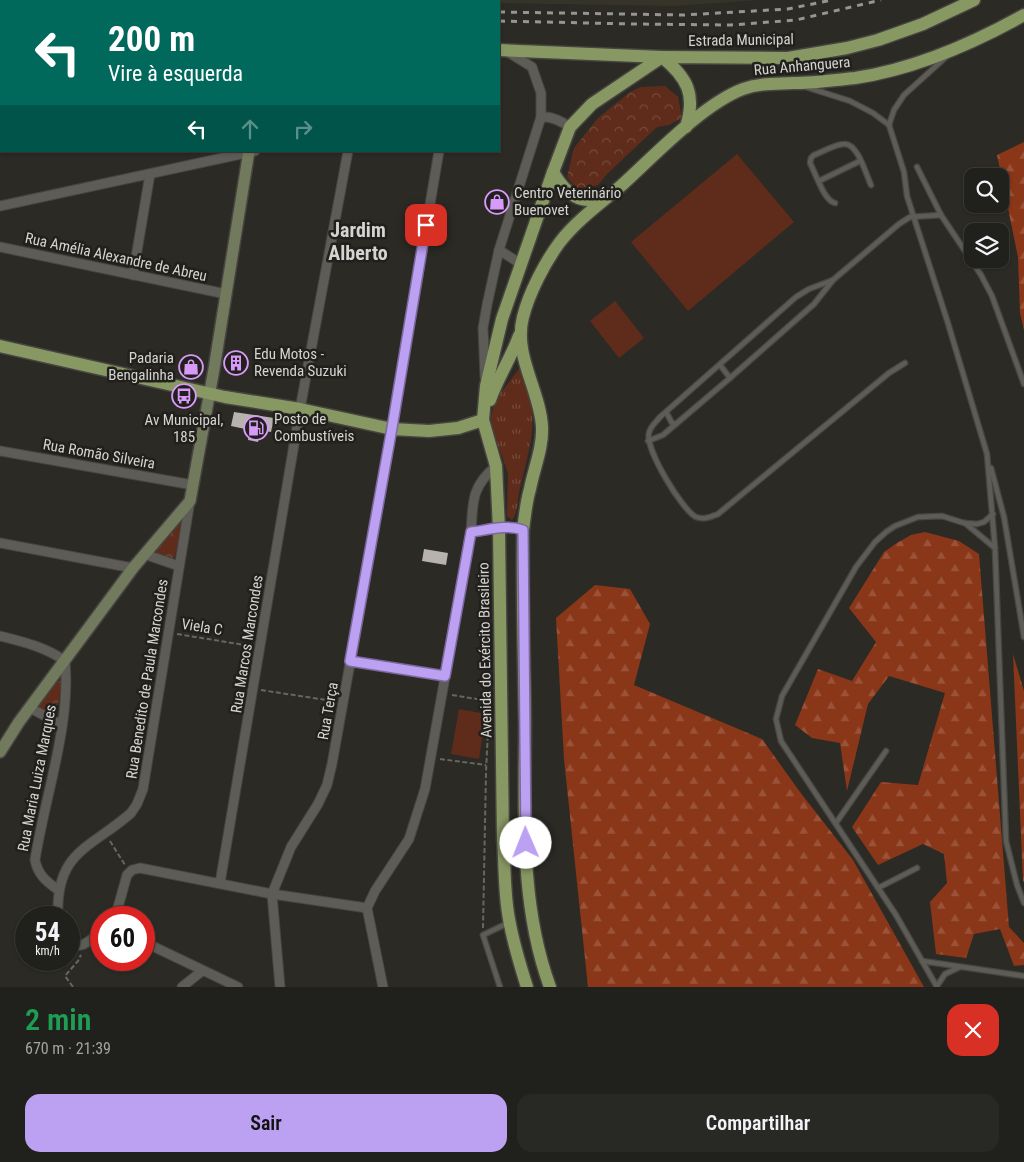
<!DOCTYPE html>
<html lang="pt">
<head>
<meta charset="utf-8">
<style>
	:root { --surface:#20201c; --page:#282825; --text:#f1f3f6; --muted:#a2a3a3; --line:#3d3e3b; --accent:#bca0f2 }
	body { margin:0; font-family:"Roboto Condensed",sans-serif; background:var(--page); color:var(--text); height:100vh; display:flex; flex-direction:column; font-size:19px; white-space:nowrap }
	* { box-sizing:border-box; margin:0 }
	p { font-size:16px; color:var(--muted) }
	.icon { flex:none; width:28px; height:28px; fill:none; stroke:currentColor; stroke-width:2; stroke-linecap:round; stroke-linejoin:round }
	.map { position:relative; height:987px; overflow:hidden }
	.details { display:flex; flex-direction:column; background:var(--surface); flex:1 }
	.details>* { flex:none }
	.hud { position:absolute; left:0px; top:0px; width:500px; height:152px; box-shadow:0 1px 4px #0004,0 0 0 1px var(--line); background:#00695c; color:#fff; overflow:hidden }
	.fabs { position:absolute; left:964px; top:168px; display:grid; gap:10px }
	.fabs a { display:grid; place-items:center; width:45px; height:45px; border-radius:10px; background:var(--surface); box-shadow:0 1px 4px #0004,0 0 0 1px var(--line); font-size:25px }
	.speed { position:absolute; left:15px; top:906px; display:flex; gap:10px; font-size:25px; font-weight:700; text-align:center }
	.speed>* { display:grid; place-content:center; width:65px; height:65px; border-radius:50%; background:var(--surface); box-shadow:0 1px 4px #0004,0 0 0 1px var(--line); line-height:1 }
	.speed small { font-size:12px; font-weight:400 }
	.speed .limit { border:8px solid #d22; background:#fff; color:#111 }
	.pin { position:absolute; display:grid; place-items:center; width:42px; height:42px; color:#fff; margin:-21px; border-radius:10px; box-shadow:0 2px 8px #0006 }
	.me { position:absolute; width:55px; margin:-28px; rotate:359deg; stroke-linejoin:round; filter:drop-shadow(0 0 4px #0008) }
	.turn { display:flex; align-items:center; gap:18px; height:105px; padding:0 25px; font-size:22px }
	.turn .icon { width:65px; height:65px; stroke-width:2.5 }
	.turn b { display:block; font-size:35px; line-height:42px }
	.lanes { display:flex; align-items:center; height:48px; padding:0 25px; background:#0003; justify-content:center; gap:25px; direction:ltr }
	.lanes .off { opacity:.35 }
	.round { display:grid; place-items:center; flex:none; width:52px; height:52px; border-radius:15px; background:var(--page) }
	.head { display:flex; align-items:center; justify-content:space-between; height:85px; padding:0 25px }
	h1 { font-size:30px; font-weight:600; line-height:38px; color:#1e9e55 }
	.cta { display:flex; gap:10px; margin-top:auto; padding:10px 25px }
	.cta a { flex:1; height:58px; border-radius:15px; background:var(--accent); color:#111; font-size:20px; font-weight:600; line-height:58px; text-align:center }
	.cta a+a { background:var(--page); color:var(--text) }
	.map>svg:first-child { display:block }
	.built { fill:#363329 }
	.grass { fill:url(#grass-tufts) }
	.forest { fill:url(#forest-firs) }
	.park { fill:url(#park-crowns) }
	.pitch { fill:#5f2c1b }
	.building { fill:#b7b2ad }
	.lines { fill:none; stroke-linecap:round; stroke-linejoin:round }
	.service-casing { stroke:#464541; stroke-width:7 }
	.minor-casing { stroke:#464541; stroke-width:11 }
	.secondary-casing { stroke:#464541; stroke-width:14 }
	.primary-casing { stroke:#464541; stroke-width:15 }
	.path { stroke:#676662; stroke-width:2; stroke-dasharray:5 2.5; stroke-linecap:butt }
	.service { stroke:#5d5c56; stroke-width:4.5 }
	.minor { stroke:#5d5c56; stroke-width:9 }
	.secondary { stroke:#727a5d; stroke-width:11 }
	.primary { stroke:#889863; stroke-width:12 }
	.rail { stroke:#969592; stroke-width:3; stroke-dasharray:6 6; stroke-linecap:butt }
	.route-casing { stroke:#7a689d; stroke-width:12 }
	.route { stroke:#bca0f2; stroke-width:9 }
	.labels { text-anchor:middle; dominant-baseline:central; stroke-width:5; stroke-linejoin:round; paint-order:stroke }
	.street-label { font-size:15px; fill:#d5d4d1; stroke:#21201c }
	.poi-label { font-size:15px; fill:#d5d4d1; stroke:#21201c; text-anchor:start }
	.district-label { font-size:20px; font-weight:bold; fill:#d5d4d1; stroke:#21201c }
</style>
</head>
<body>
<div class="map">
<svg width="1024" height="987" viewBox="0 0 1024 987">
	<defs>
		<pattern id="grass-tufts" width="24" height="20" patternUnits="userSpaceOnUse" patternTransform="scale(1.25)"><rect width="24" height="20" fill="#5f2c1b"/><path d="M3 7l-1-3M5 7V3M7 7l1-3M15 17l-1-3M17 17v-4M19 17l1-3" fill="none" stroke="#754a3b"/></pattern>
		<pattern id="forest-firs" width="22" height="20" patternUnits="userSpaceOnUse" patternTransform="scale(1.25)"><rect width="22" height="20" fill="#8a3618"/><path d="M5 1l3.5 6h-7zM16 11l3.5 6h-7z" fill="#9a5239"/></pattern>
		<pattern id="park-crowns" width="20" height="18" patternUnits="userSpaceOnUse" patternTransform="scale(1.25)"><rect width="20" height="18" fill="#5f2c1b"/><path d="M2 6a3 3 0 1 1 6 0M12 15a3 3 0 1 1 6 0" fill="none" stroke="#754a3b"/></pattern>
	</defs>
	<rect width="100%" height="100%" fill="#2b2a25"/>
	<polygon class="built" points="335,0 760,0 676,6 499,3 499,1"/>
	<path class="grass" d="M519 369C543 408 530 447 520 488 517 499 519 511 512 520L507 516 508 473 492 429 491 417 495 400Z"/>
	<g class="forest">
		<polygon points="1024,142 1024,330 1020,313 1018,257 997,155"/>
		<polygon points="925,532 959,541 979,554 1009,927 1024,943 1024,965 1014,966 1000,929 974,934 966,958 936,954 930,902 947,883 944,854 923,844 878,865 852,827 881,782 918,785 945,693 889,676 868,704 847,791 840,743 812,738 795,725 818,669 852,681 876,642 849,608 884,552 897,543 911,535"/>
		<polygon points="595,585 630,589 650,624 634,685 762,739 800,792 853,860 924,987 588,987 564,759 556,618"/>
		<polygon points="1013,654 1024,691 1024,882 1023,881"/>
	</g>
	<g class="park">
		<polygon points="665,86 678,97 682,118 669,125 657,127 607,174 598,185 577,189 567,177 574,148 598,118 630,92 641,87"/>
		<polygon points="182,518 182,523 175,556 171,560 158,556 156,550 179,520"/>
		<polygon points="57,681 60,681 61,683 59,701 55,713 47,714 38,708 38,705"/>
	</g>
	<g class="pitch">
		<polygon points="737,154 794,222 688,311 631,242"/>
		<polygon points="615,301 644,338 619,358 590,321"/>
		<polygon points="459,709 486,714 479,759 451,754"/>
	</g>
	<g class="building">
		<polygon points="232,353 243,356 241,372 229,370"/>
		<polygon points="184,360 200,365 199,370 190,374 182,373"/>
		<polygon points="234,412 274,418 271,432 260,430 258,442 248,440 250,430 231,426"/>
		<polygon points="424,549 448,553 446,565 422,561"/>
	</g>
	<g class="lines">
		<g class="service-casing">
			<g id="service">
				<polyline points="946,57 904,95 894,110 889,125 904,172 907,196 947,320 987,454 995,548 1006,841 1017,885 1024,903"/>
				<polyline points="806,87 850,101 873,113 889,125"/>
				<polyline points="917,167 941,215 981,275 992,296 1024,384"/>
				<polyline points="819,181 860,161"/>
				<path d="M835 203C824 201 816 174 810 163L811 158 814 155C823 152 835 144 844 144 858 143 866 175 871 185"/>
				<path d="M833 280 809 289 796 297 660 417C656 422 650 427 649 433 645 449 682 510 696 517 704 520 710 517 718 514L889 373 905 363"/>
				<polyline points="720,365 730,378"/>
				<polyline points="666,412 672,423 676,424"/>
				<polyline points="648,441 663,435 730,378 814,304 833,280 899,224 910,217 941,215"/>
				<polyline points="991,468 1004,517 1024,637"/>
				<polyline points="965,523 995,548"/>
				<polyline points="350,661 445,676"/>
				<polyline points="836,823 886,751"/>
				<polyline points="878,888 917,868"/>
				<polyline points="922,961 1024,976"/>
				<polyline points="937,986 945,974 960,967"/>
				<polyline points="500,987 483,935 508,923"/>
				<polyline points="937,987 896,915 781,741 776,719 782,696 856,567 875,542 886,532 895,526 918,517 942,516 964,523 977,524 984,522 993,514"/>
			</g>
		</g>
		<g class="minor-casing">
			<g id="minor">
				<polyline points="54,0 55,1"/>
				<polyline points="0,66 1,65"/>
				<path d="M541 117C552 116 561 121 570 127"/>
				<polyline points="0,206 255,151"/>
				<polyline points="0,247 226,294"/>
				<polyline points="499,250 521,264"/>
				<polyline points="133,275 150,174"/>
				<polyline points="485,377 483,328 487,305 499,250 541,117 541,93 532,67 508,52"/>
				<polyline points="0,451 193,485"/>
				<polyline points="471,532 508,527 523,530"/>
				<polyline points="0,543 133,568"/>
				<polyline points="144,554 179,566"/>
				<path d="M0 636C24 642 45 647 65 661 71 725 45 796 35 860 38 875 46 881 58 890"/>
				<polyline points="30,708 62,725"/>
				<polyline points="220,883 300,409 348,151"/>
				<path d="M58 918C55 851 90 849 131 813L137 804 143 789 190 501"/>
				<polyline points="115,918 127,875 132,870 140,868 272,894 367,908"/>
				<polyline points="144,942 238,987"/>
				<path d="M69 944C82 950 91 939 101 932"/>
				<polyline points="182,987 202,971"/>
				<polyline points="280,987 272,894 291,847 318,804 327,785 332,764 392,429 439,151"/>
				<path d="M383 987 367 908 375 891 409 839 425 789 471 532C473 502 471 487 496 466"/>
			</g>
		</g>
		<g class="secondary-casing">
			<polyline id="secondary" points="0,752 19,722 133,568 190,501 214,369 249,151"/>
		</g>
		<g class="primary-casing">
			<g id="primary">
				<path d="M499 50 662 57C688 78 696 95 686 127"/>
				<polyline points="0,145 1,145"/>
				<path d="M553 172C566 194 581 207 607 196"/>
				<polyline points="0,346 225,397 300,409 392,429 429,431 458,428 483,420"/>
				<path d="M490 400C498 377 511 358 519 336"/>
				<path d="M527 987C520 965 513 942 509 919 504 893 505 866 503 840L499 529 496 466 483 420 486 386 502 319 553 172 570 127 592 104 662 57 788 58 847 48 878 40 923 24 974 0"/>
				<path d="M550 987C519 903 525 811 525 724 524 659 522 595 523 530 525 516 526 502 530 489 534 468 543 448 542 427 540 390 513 355 523 317 529 293 545 262 560 242 577 220 601 203 622 185 654 156 703 104 743 89 760 83 775 84 793 83 813 83 835 80 855 78 915 69 972 44 1024 15"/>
			</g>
		</g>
		<g class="path">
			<polyline points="177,634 251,646"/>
			<polyline points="261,690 333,701"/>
			<polyline points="452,695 489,701 489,703"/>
			<polyline points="440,759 486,765"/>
			<polyline points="110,841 125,865"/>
			<polyline points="483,928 486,772 489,710"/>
			<polyline points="73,987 65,976 78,961 81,955"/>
		</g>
		<use href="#service" class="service"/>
		<use href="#minor" class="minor"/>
		<use href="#secondary" class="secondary"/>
		<use href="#primary" class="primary"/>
		<g class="rail">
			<polyline points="499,12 684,15 788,9 832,0"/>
			<polyline points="499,21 633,24 731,25 796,20 881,0"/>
			<polyline points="0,93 1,92"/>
			<polyline points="0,117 1,116"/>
		</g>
	</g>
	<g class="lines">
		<g class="route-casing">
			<path id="route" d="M426 225 392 428 350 661 445 676 471 532C488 530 507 524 523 530L526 843"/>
		</g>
		<use href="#route" class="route"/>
	</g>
	<defs>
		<g id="shop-ring" transform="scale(1.25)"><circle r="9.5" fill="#21201c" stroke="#d89af8" stroke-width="1.5"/><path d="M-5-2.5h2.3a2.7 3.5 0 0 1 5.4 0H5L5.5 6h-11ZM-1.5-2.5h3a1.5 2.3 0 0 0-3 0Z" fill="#d89af8"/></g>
		<g id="building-ring" transform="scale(1.25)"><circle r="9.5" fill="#21201c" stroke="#d89af8" stroke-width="1.5"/><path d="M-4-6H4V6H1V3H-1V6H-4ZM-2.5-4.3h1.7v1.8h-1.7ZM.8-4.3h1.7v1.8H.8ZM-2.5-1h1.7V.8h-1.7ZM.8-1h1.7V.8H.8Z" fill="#d89af8"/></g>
		<g id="bus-ring" transform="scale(1.25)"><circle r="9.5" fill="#21201c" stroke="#d89af8" stroke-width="1.5"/><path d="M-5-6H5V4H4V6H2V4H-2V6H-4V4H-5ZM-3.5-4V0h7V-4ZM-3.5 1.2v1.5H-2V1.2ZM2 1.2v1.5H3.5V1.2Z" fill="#d89af8"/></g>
		<g id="fuel-ring" transform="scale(1.25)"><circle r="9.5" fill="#21201c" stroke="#d89af8" stroke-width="1.5"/><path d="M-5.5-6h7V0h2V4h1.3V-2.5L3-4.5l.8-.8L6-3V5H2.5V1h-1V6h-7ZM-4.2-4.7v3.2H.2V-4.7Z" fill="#d89af8"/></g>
	</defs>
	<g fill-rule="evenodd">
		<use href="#shop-ring" x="497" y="202"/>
		<use href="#building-ring" x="236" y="363"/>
		<use href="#shop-ring" x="191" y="367"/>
		<use href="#bus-ring" x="184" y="396"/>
		<use href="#fuel-ring" x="256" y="428"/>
	</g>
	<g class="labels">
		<g class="street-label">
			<text transform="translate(741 40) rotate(-1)">Estrada Municipal</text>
			<text transform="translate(802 66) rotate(-5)">Rua Anhanguera</text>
			<text transform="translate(116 257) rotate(12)">Rua Amélia Alexandre de Abreu</text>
			<text transform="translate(99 454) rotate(10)">Rua Romão Silveira</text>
			<text transform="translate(202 627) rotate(9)">Viela C</text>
			<text transform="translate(247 644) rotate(-81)">Rua Marcos Marcondes</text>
			<text transform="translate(485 650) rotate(-91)">Avenida do Exército Brasileiro</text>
			<text transform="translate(147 679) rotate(-81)">Rua Benedito de Paula Marcondes</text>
			<text transform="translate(328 711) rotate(-80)">Rua Terça</text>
			<text transform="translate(37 778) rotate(-79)">Rua Maria Luiza Marques</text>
		</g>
		<g class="poi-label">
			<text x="514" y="193">Centro Veterinário<tspan x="514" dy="17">Buenovet</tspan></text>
			<text x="254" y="354">Edu Motos -<tspan x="254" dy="17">Revenda Suzuki</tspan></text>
			<text x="174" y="358" text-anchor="end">Padaria<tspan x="174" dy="17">Bengalinha</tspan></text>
			<text x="274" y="419">Posto de<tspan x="274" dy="17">Combustíveis</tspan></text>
			<text x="184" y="420" text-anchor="middle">Av Municipal,<tspan x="184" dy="17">185</tspan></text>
		</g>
		<g class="district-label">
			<text x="358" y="230">Jardim<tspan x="358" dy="23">Alberto</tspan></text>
		</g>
	</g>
</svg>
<div class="fabs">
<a><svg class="icon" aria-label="search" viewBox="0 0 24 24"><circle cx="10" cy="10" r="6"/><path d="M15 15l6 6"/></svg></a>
<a><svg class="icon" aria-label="layers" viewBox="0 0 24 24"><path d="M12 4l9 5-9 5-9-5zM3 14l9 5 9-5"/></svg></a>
</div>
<div class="speed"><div>54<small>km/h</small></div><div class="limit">60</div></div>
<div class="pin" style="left:426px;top:225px;background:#d93025"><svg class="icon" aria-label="arrive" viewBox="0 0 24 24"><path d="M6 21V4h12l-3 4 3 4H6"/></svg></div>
<svg class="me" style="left:526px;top:843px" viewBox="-20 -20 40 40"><circle r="19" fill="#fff"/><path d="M0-13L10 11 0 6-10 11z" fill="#bca0f2"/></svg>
<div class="hud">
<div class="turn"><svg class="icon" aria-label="left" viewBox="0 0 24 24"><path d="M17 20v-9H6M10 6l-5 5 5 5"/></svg><div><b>200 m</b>Vire à esquerda</div></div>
<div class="lanes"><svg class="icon" aria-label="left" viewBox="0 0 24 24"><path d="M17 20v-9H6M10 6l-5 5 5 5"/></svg><svg class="icon off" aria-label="ahead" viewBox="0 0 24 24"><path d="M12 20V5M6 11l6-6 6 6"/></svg><svg class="icon off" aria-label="right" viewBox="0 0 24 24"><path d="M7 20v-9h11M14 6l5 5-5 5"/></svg></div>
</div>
</div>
<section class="details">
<div class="head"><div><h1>2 min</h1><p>670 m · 21:39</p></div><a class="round" style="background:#d93025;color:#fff"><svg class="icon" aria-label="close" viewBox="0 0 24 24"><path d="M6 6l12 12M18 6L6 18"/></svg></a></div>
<div class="cta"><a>Sair</a><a>Compartilhar</a></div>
</section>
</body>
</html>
